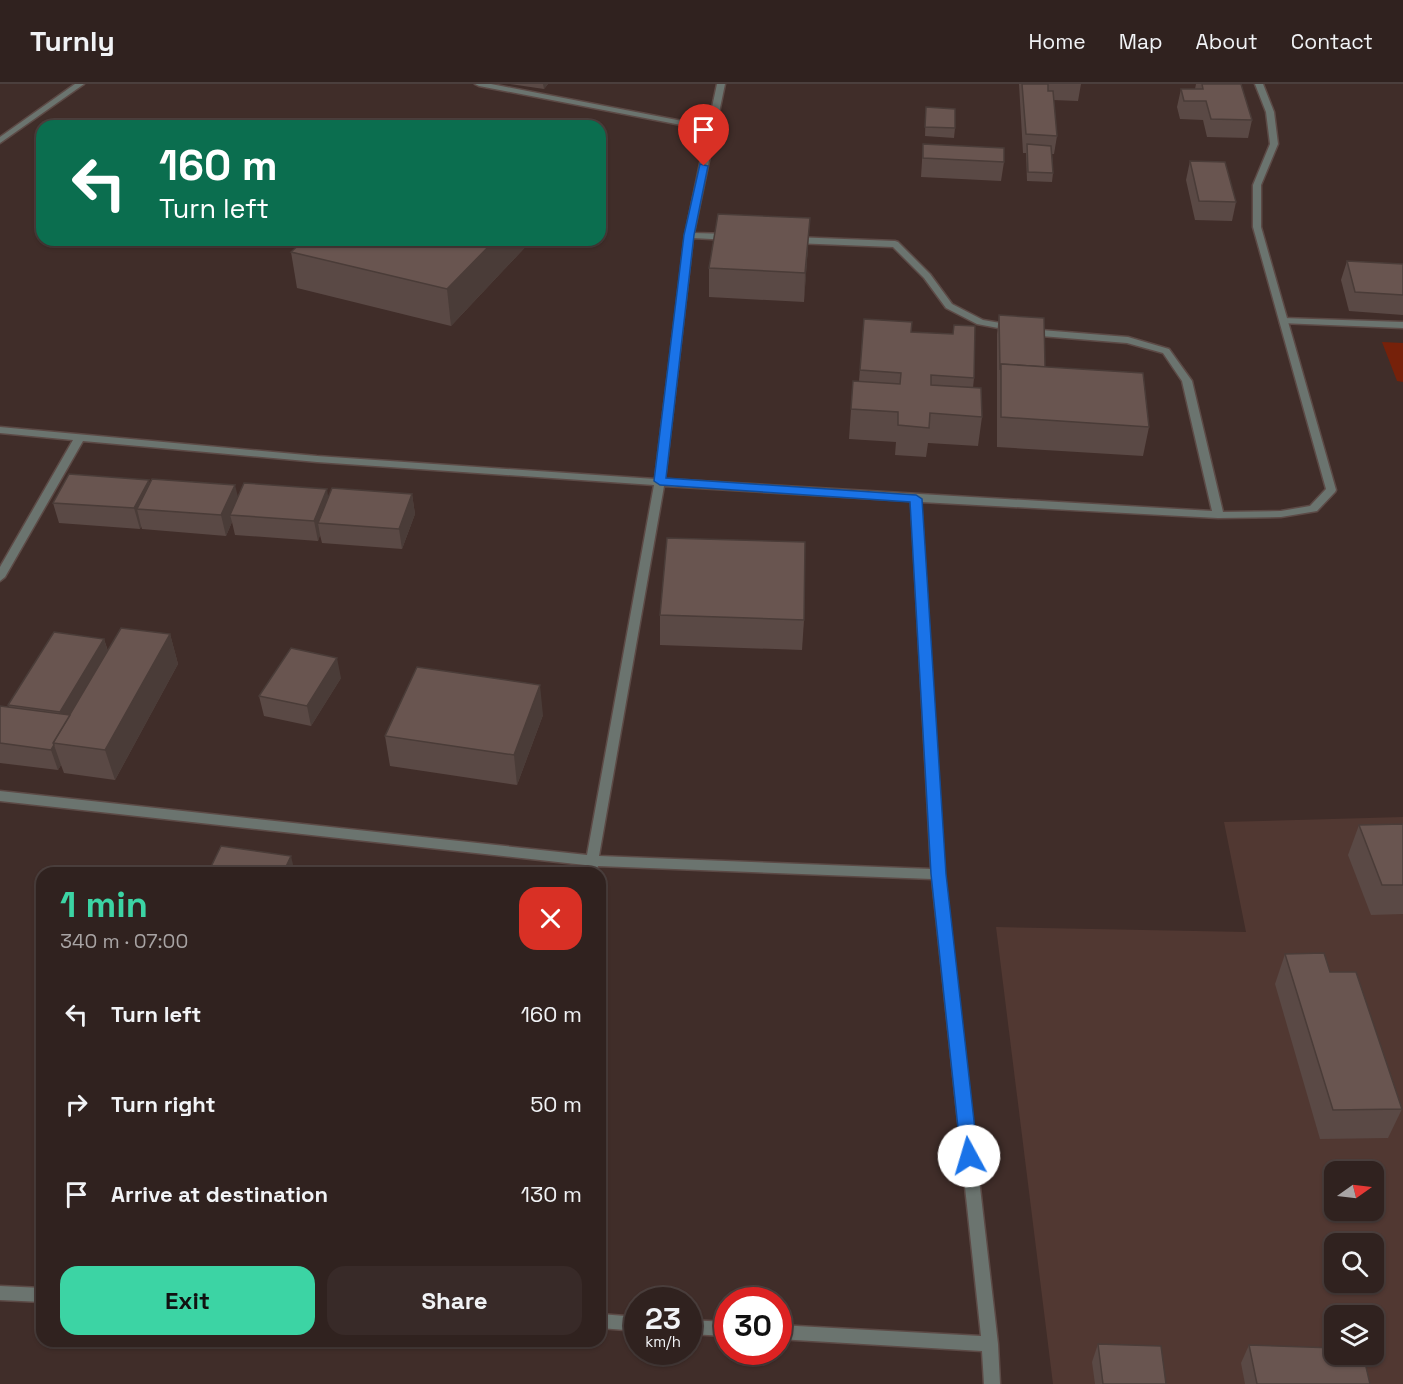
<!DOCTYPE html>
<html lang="en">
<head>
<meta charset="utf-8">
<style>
	:root { --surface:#30221f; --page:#382a28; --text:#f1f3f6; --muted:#a8a4a4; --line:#4b3f3d; --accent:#3cd4a4 }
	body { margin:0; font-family:"Space Grotesk",sans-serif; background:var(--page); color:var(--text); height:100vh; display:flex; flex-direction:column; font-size:22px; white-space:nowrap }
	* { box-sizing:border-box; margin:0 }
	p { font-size:20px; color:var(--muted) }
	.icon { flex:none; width:33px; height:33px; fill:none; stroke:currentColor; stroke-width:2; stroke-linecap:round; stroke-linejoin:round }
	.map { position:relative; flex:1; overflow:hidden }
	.drawer { position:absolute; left:36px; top:783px; width:570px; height:480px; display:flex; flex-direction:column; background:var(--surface); border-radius:18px; box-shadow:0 2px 4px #0004,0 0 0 2px var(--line) }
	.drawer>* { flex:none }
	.top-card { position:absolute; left:36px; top:36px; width:570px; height:126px; border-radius:18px; box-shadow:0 2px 4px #0004,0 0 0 2px var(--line); background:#0b6e4f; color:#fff; overflow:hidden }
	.needle { width:39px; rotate:76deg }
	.fabs { position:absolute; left:1324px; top:1077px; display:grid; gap:12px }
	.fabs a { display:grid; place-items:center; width:60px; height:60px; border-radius:12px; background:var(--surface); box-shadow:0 2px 4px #0004,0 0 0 2px var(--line); font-size:30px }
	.speed { position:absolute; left:624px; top:1203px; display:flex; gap:12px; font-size:30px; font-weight:700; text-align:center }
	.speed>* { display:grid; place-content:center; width:78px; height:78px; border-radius:50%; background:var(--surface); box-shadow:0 2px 4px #0004,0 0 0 2px var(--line); line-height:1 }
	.speed small { font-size:15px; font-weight:400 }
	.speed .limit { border:9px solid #d22; background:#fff; color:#111 }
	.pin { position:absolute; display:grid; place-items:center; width:51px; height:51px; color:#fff; margin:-62px -26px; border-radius:50% 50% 50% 0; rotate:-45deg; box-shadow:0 0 6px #0007 }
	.pin .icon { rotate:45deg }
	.me { position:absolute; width:66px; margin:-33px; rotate:354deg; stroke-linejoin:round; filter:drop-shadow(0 0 4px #0008) }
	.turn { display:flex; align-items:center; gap:21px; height:126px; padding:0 24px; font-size:27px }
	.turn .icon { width:78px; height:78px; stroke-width:2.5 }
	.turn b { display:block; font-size:42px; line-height:51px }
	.round { display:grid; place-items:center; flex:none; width:63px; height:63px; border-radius:18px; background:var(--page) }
	.summary { display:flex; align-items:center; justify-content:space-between; height:102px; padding:0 24px }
	h1 { font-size:36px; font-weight:600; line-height:45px; color:var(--accent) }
	.cta { display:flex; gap:12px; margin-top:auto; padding:12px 24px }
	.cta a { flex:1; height:69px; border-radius:18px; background:var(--accent); color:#111; font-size:24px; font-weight:600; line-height:69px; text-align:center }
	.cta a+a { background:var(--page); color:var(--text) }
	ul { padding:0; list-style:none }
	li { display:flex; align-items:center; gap:18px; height:90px; padding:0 24px }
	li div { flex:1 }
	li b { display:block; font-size:22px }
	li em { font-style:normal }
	header { display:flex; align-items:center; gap:36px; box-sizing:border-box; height:84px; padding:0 30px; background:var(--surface); border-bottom:2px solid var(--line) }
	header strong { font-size:28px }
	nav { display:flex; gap:33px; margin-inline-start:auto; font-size:21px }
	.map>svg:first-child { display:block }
	.built { fill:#513832; fill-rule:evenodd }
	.green { fill:#76210a }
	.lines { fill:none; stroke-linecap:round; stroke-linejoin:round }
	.lane-casing { stroke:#5c4a46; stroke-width:3 }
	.street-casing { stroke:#5c4a46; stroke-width:3 }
	.lane { fill:#6b746f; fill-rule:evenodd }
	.street { fill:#6b746f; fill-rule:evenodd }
	.wall { fill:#5a4945 }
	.shaded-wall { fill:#4a3c38 }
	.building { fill:#695550; stroke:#4a3c38; stroke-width:1.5 }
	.route { fill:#1a73e8; stroke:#114b97; stroke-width:1.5 }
</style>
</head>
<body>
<header>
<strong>Turnly</strong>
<nav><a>Home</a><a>Map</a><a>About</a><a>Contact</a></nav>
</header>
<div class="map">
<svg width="1403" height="1300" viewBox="0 0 1403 1300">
	<rect width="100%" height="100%" fill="#402d29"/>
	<path class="built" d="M1403 733V1300H1053L996 843 1246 848 1224 738ZM1335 1088H1374V1126H1335ZM1335 1160H1374V1198H1335ZM1335 1232H1374V1270H1335Z"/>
	<polygon class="green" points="1382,258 1403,259 1403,298 1397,297"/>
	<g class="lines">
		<g class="lane-casing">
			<g id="lane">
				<polygon points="1283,234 1403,238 1403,244 1280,239 1280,235"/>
				<polygon points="0,1202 42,1204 42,1218 0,1216"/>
			</g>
		</g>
		<g class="street-casing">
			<g id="street">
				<polygon points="75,0 84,0 0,59 0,53"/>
				<path d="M475 0H491L708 42 717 0H725L694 149 729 150 733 153 729 156 693 154 665 395 1212 427 1182 297 1163 269 1127 259 1041 252 977 240 946 224 924 194 893 163 794 159 790 156 794 153 895 157 898 158 930 190 952 220 983 236 1041 246 1128 253 1169 265 1192 297 1223 428 1281 427 1310 422 1326 405 1253 143V101L1270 60 1266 28 1255 0H1263L1274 28 1278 60 1261 101V143L1336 406 1335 408 1317 427 1281 433 1218 434 921 418 944 790 998 1260 1000 1300H984L982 1267 778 1255V1241L981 1252 932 795 598 782 596 789H584L585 781 0 717V707L587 771 654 401 317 378 83 357 5 493 0 497V483L73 356 0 349V343L317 372 655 395 685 151 707 46 479 2ZM664 402 911 417 931 785 599 772Z"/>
				<polygon points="600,1230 638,1233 638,1247 600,1244"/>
				<polygon points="688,1236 728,1238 728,1252 688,1250"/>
			</g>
		</g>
		<use href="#lane" class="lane"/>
		<use href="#street" class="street"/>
	</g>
	<g class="wall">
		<polygon points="510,0 548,0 544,5"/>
		<polygon points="1019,0 1081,0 1078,17 1053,16 1057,52 1054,70 1052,70 1053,89 1052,98 1027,97 1026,69 1023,69"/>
		<polygon points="1196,0 1241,0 1252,36 1248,54 1207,53 1203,36 1180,35 1177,23 1181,5 1195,5"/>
		<polygon points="926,23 955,44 954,54 925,52"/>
		<polygon points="923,60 1004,78 1001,97 921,93"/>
		<polygon points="1190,77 1236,118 1232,137 1195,136 1186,96"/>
		<polygon points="304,156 532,156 451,242 297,204 291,168"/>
		<polygon points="808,162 804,218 709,213 709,184"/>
		<polygon points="1347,177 1403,180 1403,231 1349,227 1341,196"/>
		<polygon points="999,231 1045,283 1149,343 1143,372 997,363 997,250"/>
		<polygon points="864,235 911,248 974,294 973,304 982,333 978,362 928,359 926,373 895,371 896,358 849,355 851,325 859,297"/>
		<polygon points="150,399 238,414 328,413 412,410 415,430 402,465 322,459 320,451 318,457 235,451 232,438 226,452 142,445 141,442 140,445 59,439 53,419"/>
		<polygon points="660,531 804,536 802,566 660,561"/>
		<polygon points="170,550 178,580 115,696 64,689 61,681 58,686 0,679 0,622 9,623 8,621 104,555 108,567"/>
		<polygon points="341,594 311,642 264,632 259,612"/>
		<polygon points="543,631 517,701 390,682 385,652"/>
		<polygon points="1403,740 1403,830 1371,831 1348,771 1359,741"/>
		<polygon points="1285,870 1330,888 1402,1025 1388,1054 1320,1055 1275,900"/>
		<polygon points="1098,1260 1166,1300 1095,1300 1092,1278"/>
		<polygon points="1249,1261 1370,1300 1245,1300 1241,1279"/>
	</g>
	<g class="shaded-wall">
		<polygon points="543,0 548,0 544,5"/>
		<polygon points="810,134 804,218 805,189"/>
		<polygon points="495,156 532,156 451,242 447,205"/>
		<polygon points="149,396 155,416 137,425 141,442 140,445 134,424"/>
		<polygon points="235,401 240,421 230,431 232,438 226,452 221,431"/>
		<polygon points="327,405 330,425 318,439 320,451 318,457 314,437"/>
		<polygon points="412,410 415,430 402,465 399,445"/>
		<polygon points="170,550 178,580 115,696 105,666"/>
		<polygon points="104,555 110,575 65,642 60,628"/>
		<polygon points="337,574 341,594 311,642 307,622"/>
		<polygon points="540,601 543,631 517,701 514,671"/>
		<polygon points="54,661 61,681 58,686 51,666"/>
		<polygon points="291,772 295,789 283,789"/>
	</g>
	<g class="building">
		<polygon points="1022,0 1048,0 1048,7 1053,7 1057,52 1026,50"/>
		<polygon points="1202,0 1241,0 1252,36 1211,35 1206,17 1184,17 1181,5 1203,5"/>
		<polygon points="926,23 955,25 955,44 925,43"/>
		<polygon points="923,60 1004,64 1004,78 923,74"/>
		<polygon points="1027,60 1051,62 1053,89 1028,88"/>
		<polygon points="1190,77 1225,78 1236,118 1199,117"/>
		<polygon points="718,130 810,134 805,189 709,184"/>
		<polygon points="304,156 495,156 447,205 291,168"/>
		<polygon points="1347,177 1403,180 1403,211 1355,208"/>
		<polygon points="999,231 1044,234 1045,283 1001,280 1000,286"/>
		<polygon points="864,235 912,238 911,248 953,250 954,241 975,242 974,294 931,291 931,301 981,304 982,333 930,329 929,344 898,341 898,328 851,325 853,297 900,300 901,289 860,286"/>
		<polygon points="1001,280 1143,289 1149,343 1001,333"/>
		<polygon points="69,390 149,396 134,424 53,419"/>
		<polygon points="152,395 235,401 221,431 137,425"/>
		<polygon points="244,399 327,405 314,437 230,431"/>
		<polygon points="332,404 412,410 399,445 318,439"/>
		<polygon points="667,454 805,458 804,536 660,531"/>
		<polygon points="121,544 170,550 105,666 53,659"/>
		<polygon points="54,548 104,555 60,628 8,621"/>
		<polygon points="291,564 337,574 307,622 259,612"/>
		<polygon points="417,583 540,601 514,671 385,652"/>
		<polygon points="0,622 70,631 53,659 54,661 51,666 0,659"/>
		<polygon points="1403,740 1403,801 1382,801 1359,741"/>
		<polygon points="221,762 291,772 283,789 208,789"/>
		<polygon points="1324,869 1330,888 1356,888 1402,1025 1333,1026 1285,870"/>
		<polygon points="1098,1260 1161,1262 1166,1300 1103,1300"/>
		<polygon points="1249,1261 1335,1264 1335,1270 1363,1270 1370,1300 1257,1300"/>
	</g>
	<polygon class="route" points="700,80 708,82 694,151 666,394 916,411 922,415 946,790 978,1072 975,1077 969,1079 964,1077 961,1072 931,790 910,418 660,401 654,397 684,151"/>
</svg>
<div class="fabs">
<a><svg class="needle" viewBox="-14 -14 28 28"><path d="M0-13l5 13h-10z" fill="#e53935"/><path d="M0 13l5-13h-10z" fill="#a8a4a4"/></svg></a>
<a><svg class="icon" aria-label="search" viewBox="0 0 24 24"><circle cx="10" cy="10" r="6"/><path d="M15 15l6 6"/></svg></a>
<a><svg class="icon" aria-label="layers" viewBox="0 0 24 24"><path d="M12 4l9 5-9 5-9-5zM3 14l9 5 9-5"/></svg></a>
</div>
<div class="speed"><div>23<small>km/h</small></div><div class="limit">30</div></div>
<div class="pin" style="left:704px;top:82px;background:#d93025"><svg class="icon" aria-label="arrive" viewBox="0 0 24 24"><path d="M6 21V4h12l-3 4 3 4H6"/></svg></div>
<svg class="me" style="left:969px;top:1072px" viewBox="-20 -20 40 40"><circle r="19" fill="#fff"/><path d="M0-13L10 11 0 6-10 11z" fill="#1a73e8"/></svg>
<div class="top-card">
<div class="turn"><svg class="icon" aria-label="left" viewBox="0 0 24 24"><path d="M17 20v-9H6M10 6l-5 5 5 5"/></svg><div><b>160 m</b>Turn left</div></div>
</div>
<section class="drawer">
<div class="summary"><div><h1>1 min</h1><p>340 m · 07:00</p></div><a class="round" style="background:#d93025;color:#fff"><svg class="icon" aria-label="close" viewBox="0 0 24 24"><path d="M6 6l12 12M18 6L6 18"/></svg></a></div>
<ul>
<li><svg class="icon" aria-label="left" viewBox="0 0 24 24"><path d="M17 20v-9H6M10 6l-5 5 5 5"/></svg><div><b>Turn left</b></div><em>160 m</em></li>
<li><svg class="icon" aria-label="right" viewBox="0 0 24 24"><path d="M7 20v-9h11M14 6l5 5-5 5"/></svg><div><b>Turn right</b></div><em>50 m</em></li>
<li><svg class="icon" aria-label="arrive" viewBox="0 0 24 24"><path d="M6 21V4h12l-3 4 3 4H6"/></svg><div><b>Arrive at destination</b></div><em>130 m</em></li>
</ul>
<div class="cta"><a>Exit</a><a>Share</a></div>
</section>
</div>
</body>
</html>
